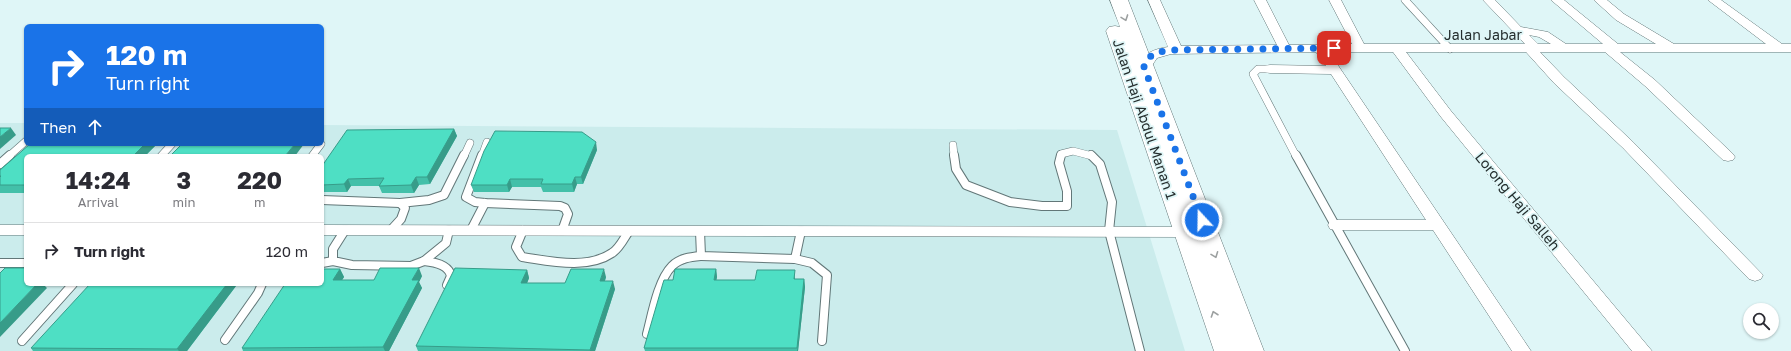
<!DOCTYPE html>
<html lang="en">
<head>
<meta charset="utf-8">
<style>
	:root { --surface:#fff; --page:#f7f7f7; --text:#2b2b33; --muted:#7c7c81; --line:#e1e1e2 }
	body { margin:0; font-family:"Golos Text",sans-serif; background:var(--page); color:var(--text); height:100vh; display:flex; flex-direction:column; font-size:15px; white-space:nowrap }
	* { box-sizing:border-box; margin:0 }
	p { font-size:13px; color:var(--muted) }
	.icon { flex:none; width:22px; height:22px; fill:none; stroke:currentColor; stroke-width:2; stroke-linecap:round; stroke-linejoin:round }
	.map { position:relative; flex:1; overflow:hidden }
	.details { position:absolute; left:24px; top:154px; width:300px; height:132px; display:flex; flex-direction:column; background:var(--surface); border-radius:6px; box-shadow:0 1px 3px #0004 }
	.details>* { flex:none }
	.banner { position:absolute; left:24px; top:24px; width:300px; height:122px; border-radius:6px; box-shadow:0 1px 3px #0004; background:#1a73e8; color:#fff; overflow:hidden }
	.tools { position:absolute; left:1743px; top:303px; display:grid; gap:8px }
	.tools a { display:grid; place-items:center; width:36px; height:36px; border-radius:50%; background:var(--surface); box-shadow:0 1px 3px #0004; font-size:20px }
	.pin { position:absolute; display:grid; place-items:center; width:34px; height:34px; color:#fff; margin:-17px; border-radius:8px; box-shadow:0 2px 6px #0006 }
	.me { position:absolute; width:44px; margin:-22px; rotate:339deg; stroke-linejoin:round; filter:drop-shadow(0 0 3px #0008) }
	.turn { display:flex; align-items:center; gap:14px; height:84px; padding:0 16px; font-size:18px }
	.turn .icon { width:52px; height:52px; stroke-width:2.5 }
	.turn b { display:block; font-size:28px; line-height:34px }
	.then { display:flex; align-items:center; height:38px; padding:0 16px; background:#0003; gap:8px; font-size:15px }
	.eta { display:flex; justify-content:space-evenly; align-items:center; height:68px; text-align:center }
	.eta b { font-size:24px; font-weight:700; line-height:28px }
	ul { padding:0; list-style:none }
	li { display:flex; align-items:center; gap:12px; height:56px; padding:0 16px; border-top:1px solid var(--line) }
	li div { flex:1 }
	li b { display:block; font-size:15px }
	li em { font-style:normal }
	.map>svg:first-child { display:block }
	.built { fill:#cbecec; fill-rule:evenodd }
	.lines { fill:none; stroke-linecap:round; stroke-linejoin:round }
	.lane-far1-casing { stroke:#627778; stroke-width:8 }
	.lane-casing { stroke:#627778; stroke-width:10 }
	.street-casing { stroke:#627778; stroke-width:1 }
	.secondary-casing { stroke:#627778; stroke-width:1 }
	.lane-far1 { stroke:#fff; stroke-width:7 }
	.lane { stroke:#fff; stroke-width:8 }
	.street { fill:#fff; fill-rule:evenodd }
	.secondary { fill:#fff; fill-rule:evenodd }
	.wall { fill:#43c0a9 }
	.shaded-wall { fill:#379c89 }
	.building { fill:#4edfc4; stroke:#379c89 }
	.oneway { stroke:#9ca0a0 }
	.route { stroke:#1a73e8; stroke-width:7; stroke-dasharray:0 12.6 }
	.labels { text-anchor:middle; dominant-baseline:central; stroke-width:3.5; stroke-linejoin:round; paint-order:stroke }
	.street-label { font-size:14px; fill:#242d2d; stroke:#dff6f7 }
</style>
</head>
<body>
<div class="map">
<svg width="1791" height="351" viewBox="0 0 1791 351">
	<rect width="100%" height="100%" fill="#dff6f7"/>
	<path class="built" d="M0 123H26V144H322V125L1117 130 1185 351H0ZM26 156H322V284H26Z"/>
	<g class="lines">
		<g class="lane-far1-casing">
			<g id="lane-far1">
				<polyline points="1405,0 1450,49"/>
				<polyline points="1270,69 1258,69 1253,74 1296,156"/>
				<polyline points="953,145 954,156"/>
				<polyline points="9,156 26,141"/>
				<polyline points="161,156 172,144"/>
				<polyline points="312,156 321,144"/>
				<polyline points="464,156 470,143"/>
				<polyline points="482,156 487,142"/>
				<polyline points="1061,156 1061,154 1073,151 1092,156"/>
			</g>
		</g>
		<g class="lane-casing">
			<g id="lane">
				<polyline points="482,155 466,197 475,202 485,203 560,206 565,208 568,214 562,231"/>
				<polyline points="954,155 956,169 966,185 1010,202 1042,206 1067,206 1067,191 1059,163 1061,155"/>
				<polyline points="1091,155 1100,164 1112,202 1109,231 1140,351"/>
				<polyline points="1296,155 1405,351"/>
				<polyline points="0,164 10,155"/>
				<polyline points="322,200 400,203 405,208 401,219 391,230"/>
				<polyline points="400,203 429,200 444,195 464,155"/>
				<polyline points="345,230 333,249 333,261 352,265 411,266 424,261 446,243 449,230"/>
				<polyline points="471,230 485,203"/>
				<path d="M523 230 516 247 522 257C550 261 587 270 612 253 620 248 624 238 629 231"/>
				<polyline points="700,231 701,256 795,259 801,231"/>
				<polyline points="795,259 812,263 827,275 822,341"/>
				<path d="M424 261C434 262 449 265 451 276L447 285"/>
				<polyline points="0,263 26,263"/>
				<polyline points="322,263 333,261"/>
				<path d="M647 334C652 315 658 280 672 266 680 258 691 257 701 256"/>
				<polyline points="225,340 258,293 262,284"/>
				<polyline points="22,341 73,284"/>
			</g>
		</g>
		<g class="street-casing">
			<g id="street">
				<path d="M1148 0H1160L1181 46 1277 45 1254 0H1266L1289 45 1352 44 1329 0H1341L1364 44H1525L1483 0H1495L1521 27 1548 32 1566 44H1603L1551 0H1564L1618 44H1656L1616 20 1594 0H1607L1624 14 1674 44H1766L1708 0H1721L1782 44H1791V52H1620L1655 80 1733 154 1735 157 1733 160 1728 161 1723 160 1645 86 1605 52H1540L1564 77 1633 142 1763 275 1761 279 1755 281 1749 279 1623 148 1554 83 1526 52H1406L1451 111 1652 351H1632L1441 117 1393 52H1329L1531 351H1512L1433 230H1336L1330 229 1328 225 1330 221 1336 220H1426L1331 74 1270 73 1265 72 1264 69 1265 66 1270 65 1326 66 1316 52 1171 54 1157 58 1149 70H1139L1138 67C1143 53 1154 49 1168 47ZM1529 35 1539 37 1551 44H1538Z"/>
				<rect x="0" y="225" width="26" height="10"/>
				<polygon points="322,225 1185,227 1191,228 1193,232 1191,236 1185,237 322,235"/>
			</g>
		</g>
		<g class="secondary-casing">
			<polygon id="secondary" points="1110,0 1128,0 1264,351 1214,351 1106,31 1109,27 1115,26 1120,27"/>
		</g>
		<use href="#lane-far1" class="lane-far1"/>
		<use href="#lane" class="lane"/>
		<use href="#street" class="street"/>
		<use href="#secondary" class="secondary"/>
	</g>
	<g class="wall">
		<polygon points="454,129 457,136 430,184 419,185 414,193 382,193 379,186 351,186 347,192 322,192 322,166"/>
		<polygon points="30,144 157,144 145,156 26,156 26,193 0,193 0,170"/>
		<polygon points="597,150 583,184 577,184 574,192 543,192 541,187 512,187 509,192 474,192 471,185"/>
		<polygon points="340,269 344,277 342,280 374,280 422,276 419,282 422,288 389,351 243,351 242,348"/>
		<polygon points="716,269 717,277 716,280 755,280 795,278 795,279 804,279 805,287 798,351 645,351 644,348 673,280"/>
		<polygon points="527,270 529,278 527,283 565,283 606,277 605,281 615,289 595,351 418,351 416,346"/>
		<polygon points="236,286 187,351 33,351 31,348"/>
	</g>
	<g class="shaded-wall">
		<polygon points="11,128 16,135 0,149 0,137"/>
		<polygon points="454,129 457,136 430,184 427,177"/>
		<polygon points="596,142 597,150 583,184 581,177"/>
		<polygon points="145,144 157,144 145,156 133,156"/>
		<polygon points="295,144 304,144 295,156 285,156"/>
		<polygon points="416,177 419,185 414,193 411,185"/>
		<polygon points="575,177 577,184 574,192 572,184"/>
		<polygon points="348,179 351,186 347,192 344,184"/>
		<polygon points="510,179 512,187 509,192 507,185"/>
		<polygon points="419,268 422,276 419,282 422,288 389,351 385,351 383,347 412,280"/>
		<polygon points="340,269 344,277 337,288 333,280"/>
		<polygon points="604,269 606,277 602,289 600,281"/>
		<polygon points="716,269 717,277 715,288 714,280"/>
		<polygon points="527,270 529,278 524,291 521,283"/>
		<polygon points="795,270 795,278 794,287 794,279"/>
		<polygon points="804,279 805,287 798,351 797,351"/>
		<polygon points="613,281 615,289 595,351 590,351 590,350"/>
		<polygon points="37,284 45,284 44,285 47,288 0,337 0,323"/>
		<polygon points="226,284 235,284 236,286 187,351 179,351 177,349"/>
	</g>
	<g class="building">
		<polygon points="0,128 11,128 0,137"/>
		<polygon points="454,129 427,177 416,177 411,185 379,186 384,178 348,179 344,184 322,185 322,166 347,130"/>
		<polygon points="495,131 582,132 596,142 581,177 575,177 572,184 541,184 543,179 510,179 507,185 471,185 484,151"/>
		<polygon points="30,144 145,144 133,156 26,156 26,185 0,185 0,177 1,176 0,176 0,170"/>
		<polygon points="182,144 295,144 285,156 170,156"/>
		<polygon points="5,268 26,268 26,284 37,284 0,323 0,273"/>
		<polygon points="380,268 419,268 412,280 419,280 383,347 242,348 285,284 322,284 322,269 340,269 333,280 374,280"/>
		<polygon points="455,268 527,270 521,283 565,283 571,269 604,269 600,281 613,281 590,350 416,346"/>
		<polygon points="675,269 716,269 714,280 755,280 757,270 795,270 794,279 804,279 797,348 644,348 663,283 664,280 673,280"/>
		<polygon points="90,284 227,284 177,349 31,348"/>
	</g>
	<defs><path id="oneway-chevron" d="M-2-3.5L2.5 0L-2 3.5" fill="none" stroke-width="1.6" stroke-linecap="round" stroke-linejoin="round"/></defs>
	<g class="oneway">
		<use href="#oneway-chevron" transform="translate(1125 18) rotate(70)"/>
		<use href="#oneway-chevron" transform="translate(1215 255) rotate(69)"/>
		<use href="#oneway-chevron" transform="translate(1214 314) rotate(-109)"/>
	</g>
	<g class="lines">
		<path class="route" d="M1202 220 1144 67C1148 52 1162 51 1176 50L1334 48"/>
	</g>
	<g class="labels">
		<g class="street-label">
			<text x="1483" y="34">Jalan Jabar</text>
			<text transform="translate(1145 119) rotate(71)">Jalan Haji Abdul Manan 1</text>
			<text transform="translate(1518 201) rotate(50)">Lorong Haji Salleh</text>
		</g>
	</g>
</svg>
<div class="tools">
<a><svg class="icon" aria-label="search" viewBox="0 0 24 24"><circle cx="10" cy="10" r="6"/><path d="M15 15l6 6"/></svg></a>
</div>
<div class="pin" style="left:1334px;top:48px;background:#d93025"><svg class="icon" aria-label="arrive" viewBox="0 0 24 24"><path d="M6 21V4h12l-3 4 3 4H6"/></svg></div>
<svg class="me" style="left:1202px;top:220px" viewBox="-20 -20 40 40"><circle r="17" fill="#1a73e8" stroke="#fff" stroke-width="3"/><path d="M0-11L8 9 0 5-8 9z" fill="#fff"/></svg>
<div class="banner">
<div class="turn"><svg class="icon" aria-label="right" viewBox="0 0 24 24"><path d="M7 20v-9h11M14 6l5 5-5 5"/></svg><div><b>120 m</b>Turn right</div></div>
<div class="then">Then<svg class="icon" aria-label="ahead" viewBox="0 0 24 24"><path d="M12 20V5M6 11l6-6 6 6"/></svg></div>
</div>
<section class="details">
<div class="eta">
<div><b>14:24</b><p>Arrival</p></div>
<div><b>3</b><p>min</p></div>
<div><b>220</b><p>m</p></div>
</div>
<ul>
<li><svg class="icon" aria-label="right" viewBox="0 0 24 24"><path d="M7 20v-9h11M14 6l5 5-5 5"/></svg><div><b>Turn right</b></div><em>120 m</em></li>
</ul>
</section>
</div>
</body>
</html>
